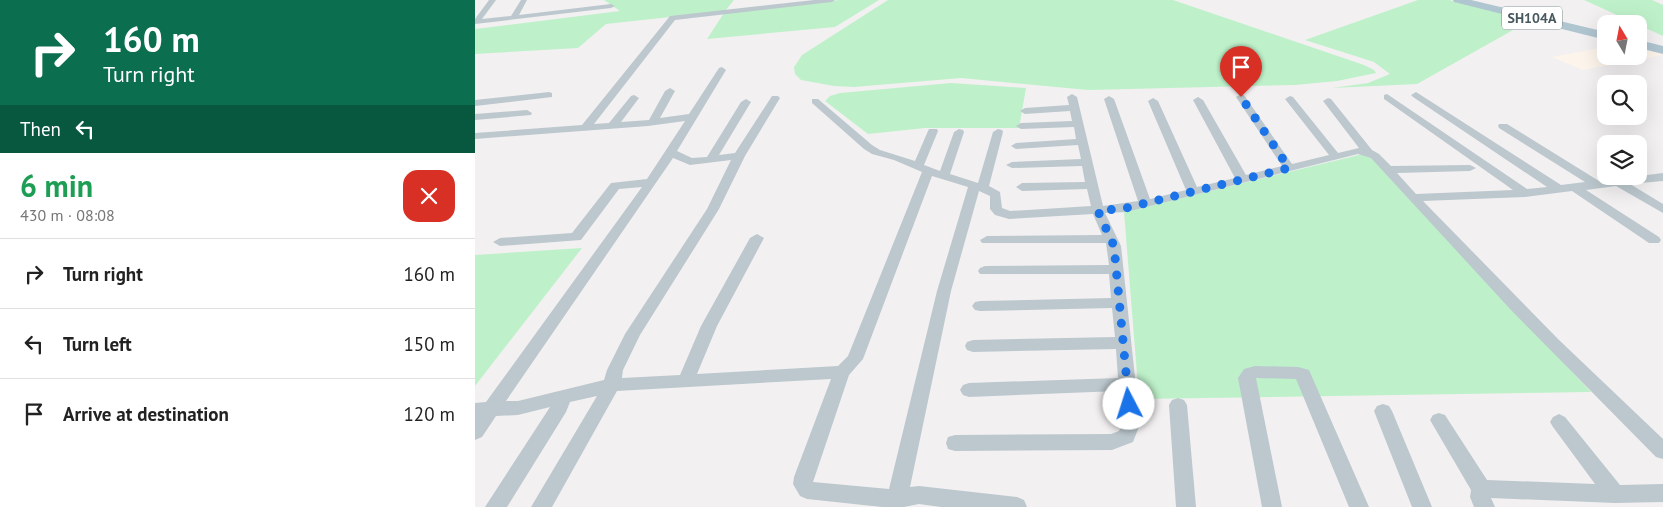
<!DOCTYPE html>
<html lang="en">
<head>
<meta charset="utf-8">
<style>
	:root { --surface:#fff; --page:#f2f2f2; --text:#222; --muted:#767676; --line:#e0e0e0 }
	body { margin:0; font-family:"PT Sans",sans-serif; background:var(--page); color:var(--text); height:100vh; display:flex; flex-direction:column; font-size:19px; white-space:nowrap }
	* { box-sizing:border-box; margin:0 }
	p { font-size:16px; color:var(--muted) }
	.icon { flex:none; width:28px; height:28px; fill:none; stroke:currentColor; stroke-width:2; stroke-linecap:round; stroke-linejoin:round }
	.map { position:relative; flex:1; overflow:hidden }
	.details { display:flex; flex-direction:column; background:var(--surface); width:475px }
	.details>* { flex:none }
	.banner { background:#0b6e4f; color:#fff; overflow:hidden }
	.needle { width:32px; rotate:350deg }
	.buttons { position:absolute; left:1122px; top:15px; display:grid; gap:10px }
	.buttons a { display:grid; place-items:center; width:50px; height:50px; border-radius:10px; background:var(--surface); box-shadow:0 5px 20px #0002; font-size:25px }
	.pin { position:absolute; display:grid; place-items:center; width:42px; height:42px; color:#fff; margin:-51px -21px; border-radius:50% 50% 50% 0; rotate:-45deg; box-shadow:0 0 5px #0007 }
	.pin .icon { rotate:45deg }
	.me { position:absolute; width:55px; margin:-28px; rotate:355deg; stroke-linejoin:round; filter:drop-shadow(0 0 4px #0008) }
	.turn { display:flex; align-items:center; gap:18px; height:105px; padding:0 20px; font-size:22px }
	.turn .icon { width:65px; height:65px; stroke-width:2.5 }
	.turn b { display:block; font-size:35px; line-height:42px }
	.then { display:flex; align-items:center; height:48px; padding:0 20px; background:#0003; gap:10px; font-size:19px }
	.round { display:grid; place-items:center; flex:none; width:52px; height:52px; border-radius:15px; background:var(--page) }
	.headline { display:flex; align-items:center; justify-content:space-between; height:85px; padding:0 20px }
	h1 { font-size:30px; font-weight:600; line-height:38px; color:#1e9e55 }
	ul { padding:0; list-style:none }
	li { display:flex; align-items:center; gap:15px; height:70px; padding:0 20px; border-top:1px solid var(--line) }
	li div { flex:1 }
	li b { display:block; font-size:19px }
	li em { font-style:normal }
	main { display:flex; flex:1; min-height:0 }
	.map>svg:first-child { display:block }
	.commercial { fill:#fdf5eb }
	.green { fill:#bef1ca }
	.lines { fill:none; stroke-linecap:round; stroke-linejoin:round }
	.street { fill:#bcc8ce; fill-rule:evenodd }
	.primary { fill:#afc5d0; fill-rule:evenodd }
	.route { stroke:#1a73e8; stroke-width:9; stroke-dasharray:0 16.2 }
	.labels { text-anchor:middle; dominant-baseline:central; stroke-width:5; stroke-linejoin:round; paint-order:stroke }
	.shield { fill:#fff; stroke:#7f8a8f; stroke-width:1 }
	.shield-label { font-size:14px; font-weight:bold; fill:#48585f }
</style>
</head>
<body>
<main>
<section class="details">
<div class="banner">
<div class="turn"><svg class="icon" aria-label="right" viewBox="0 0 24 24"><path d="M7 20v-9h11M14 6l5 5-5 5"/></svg><div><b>160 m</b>Turn right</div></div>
<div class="then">Then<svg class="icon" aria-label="left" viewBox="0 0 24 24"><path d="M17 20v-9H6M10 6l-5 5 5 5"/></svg></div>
</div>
<div class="headline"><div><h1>6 min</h1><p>430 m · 08:08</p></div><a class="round" style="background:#d93025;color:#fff"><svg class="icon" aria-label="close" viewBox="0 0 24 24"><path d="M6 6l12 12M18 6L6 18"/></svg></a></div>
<ul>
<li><svg class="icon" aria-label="right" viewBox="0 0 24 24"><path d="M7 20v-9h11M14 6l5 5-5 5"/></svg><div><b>Turn right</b></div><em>160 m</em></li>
<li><svg class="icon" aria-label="left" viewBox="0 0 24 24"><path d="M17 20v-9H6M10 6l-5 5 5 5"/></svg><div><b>Turn left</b></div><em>150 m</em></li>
<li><svg class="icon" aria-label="arrive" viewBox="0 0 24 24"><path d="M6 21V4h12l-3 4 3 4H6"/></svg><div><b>Arrive at destination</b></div><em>120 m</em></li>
</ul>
</section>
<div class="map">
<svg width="1188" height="507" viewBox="0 0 1188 507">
	<rect width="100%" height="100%" fill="#f3f0f1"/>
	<polygon class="commercial" points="1164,45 1188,52 1188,55 1108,70 1077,57 1131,47 1131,56 1164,56"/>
	<g class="green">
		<polygon points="129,0 259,0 250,11 131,24 103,48 0,54 0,29 145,11"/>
		<polygon points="364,0 404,0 360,27 232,39 249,13"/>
		<polygon points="413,0 698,0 889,65 899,70 901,73 862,81 820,85 613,90 486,78 379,87 359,86 326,80 320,74 319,67 327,55"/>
		<polygon points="943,0 974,0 1056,20 942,84 857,88 893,83 915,74 899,62 830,40"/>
		<polygon points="1109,0 1177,0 1188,5 1188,36"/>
		<polygon points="476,83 551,88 544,128 450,128 393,134 350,101 355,96 365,93"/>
		<polygon points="892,153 1116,392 664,399 649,212"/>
		<polygon points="107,248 0,386 0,255"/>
	</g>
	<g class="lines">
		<g class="street">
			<polygon points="14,0 21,0 7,19 36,16 46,0 52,0 44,15 136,4 140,6 136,8 0,24 0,19"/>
			<path d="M339 0H360L357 2 200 20 119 124 134 123 156 96 159 95 164 98 146 122 174 120 190 91 195 88 200 91 185 118 214 114 244 68 247 67 251 70 202 151 217 158 232 157 266 102 271 99 276 102 244 155 260 153 297 96H303L305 98 270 156 244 209 165 335 148 370 147 378 205 375 226 326 275 238 282 234 289 238 242 326 222 374 363 366 373 356 447 172 419 160 397 154 389 149 337 103V99H343L397 145 405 150 440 161 453 131 454 129H462L463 131 449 165 465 171 479 132 484 129 488 130 489 132 475 174 503 183 518 132 523 129 527 130 528 132 514 186 525 192 527 208 535 211 616 206 612 189 547 191 541 187 547 183 610 182 607 166 537 168 531 165 537 162 606 159 603 145 541 149 536 146 541 143 601 139 599 127 546 129 541 126 546 123 597 121 595 111 550 114 545 111 550 108 594 105 592 97 597 94 602 97 628 206 663 201 629 99 634 96 639 99 675 199 711 190 673 101 678 98 683 101 722 187 760 178 718 100 723 97 728 100 771 175 807 166 761 97 766 94 769 95 817 164 854 155 810 99 815 96 818 97 863 153 884 148 848 101 853 98 856 99 897 150 904 154 916 166 995 165 1001 168 995 171 922 173 941 194 1038 190 909 99V95L912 94 1052 189 1072 187 938 97 936 95 941 92 1086 185 1110 182 1024 128 1023 126 1024 124H1032L1124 181 1188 173V181L1155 184 1188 204V213L1141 186 1111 190 1184 237 1186 240 1184 243H1174L1097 191 1050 197 948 201 1083 339 1188 439V459L1181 457 1036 310 896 158 883 154 651 212 630 213 646 246 665 424 658 442 637 450 480 451 473 449 471 443 473 437 480 435 636 434 644 431 647 424 644 391 494 397 488 395 485 390 488 385 494 383 643 378 641 349 498 352 492 350 490 346 492 342 498 340 640 337 637 308 505 311 500 310 497 306 500 302 505 301 636 298 634 274H505L503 271 505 268 510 266 634 265 631 243H507L505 240 512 236 627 235 618 214 534 219 520 215 515 209V196L504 191 476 291 435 487 444 486 542 497 549 500 552 507H466L444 504 429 507H407L332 499 325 496 318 484 319 477 356 379 142 391 77 507H56L122 396 95 402 91 412 32 507H10L75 407 43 415 21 416 7 437 0 440V403L11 402 167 187 144 189 106 240 25 246 18 242 25 238 97 233 136 183 172 179 210 121 173 126 0 139V133L107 125 195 16ZM198 158 215 165 256 160 232 209 150 334 132 370 129 380 43 401H31ZM457 176 493 187 462 291 414 489 338 482 374 375 388 359Z"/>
			<polygon points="74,92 77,93 77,97 0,106 0,100"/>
			<polygon points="52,110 57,113 56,115 0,120 0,114"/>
			<polygon points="780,366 823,367 834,370 894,507 874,507 821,379 781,378 807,507 787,507 763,378 769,369"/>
			<polygon points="703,398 709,400 712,405 721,507 701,507 694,405 697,400"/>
			<polygon points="908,404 914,406 917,411 957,507 937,507 899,411 902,406"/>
			<polygon points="964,413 970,415 1012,480 1120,484 1078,427 1075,422 1078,417 1084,414 1090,417 1145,485 1188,484 1188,502 1140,503 1016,498 1020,507 999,507 995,497 996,490 955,420 958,415"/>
		</g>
		<g class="primary">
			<polygon points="978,0 996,0 1131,32 1131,40 979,2"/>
			<polygon points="1164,40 1188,46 1188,54 1164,48"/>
		</g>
	</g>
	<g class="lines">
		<polyline class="route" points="654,404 639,246 623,211 651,208 814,168 766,97"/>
	</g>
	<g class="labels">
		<rect class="shield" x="1027" y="6.5" width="60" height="23" rx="4"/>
		<g class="shield-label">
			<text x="1057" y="18">SH104A</text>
		</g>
	</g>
</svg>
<div class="buttons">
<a><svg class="needle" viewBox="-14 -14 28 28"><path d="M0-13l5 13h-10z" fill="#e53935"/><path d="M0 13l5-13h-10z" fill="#767676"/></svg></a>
<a><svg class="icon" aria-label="search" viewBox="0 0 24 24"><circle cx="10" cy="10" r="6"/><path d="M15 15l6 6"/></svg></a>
<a><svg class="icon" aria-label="layers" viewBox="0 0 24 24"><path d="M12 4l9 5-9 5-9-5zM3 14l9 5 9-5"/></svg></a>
</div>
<div class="pin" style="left:766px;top:97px;background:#d93025"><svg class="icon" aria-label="arrive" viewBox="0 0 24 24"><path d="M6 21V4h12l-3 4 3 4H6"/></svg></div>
<svg class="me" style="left:654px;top:404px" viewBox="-20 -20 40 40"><circle r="19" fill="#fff"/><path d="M0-13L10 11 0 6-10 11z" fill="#1a73e8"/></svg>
</div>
</main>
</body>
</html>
